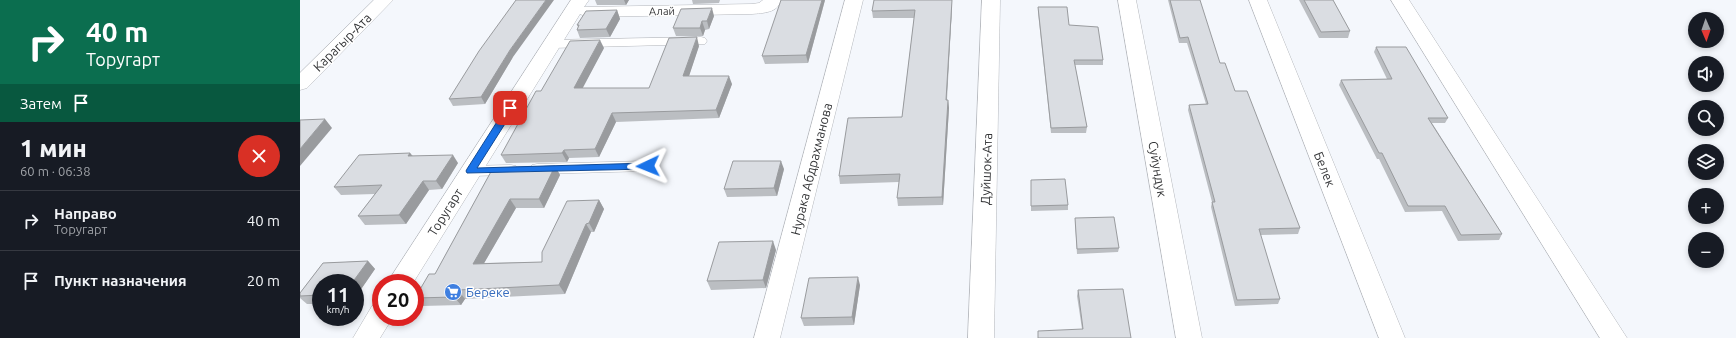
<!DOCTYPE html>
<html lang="ru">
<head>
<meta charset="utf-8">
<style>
	:root { --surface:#171b24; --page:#20242c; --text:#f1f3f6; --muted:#9ea1a6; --line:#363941 }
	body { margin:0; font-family:Ubuntu,sans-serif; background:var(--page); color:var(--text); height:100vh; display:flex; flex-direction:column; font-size:15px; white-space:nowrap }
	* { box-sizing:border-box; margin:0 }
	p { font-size:13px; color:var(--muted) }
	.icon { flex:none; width:22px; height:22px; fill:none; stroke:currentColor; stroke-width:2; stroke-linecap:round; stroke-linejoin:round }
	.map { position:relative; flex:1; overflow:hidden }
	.panel { display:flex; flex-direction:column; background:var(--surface); width:300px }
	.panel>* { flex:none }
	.guide { background:#0b6e4f; color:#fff; overflow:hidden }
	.needle { width:26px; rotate:178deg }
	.controls { position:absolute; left:1388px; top:12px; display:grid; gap:8px }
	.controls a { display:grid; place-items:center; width:36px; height:36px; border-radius:50%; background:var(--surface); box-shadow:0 2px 6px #0003; font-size:20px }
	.speed { position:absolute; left:12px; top:274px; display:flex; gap:8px; font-size:20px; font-weight:700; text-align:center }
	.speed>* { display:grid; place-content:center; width:52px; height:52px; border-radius:50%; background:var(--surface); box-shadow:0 2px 6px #0003; line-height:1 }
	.speed small { font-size:10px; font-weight:400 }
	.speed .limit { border:6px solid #d22; background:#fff; color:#111 }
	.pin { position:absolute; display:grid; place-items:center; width:34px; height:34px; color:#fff; margin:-17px; border-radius:8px; box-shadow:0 2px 6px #0006 }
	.me { position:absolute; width:44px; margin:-22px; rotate:268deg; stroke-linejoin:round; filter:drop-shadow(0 0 3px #0008) }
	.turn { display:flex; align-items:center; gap:14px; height:84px; padding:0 20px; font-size:18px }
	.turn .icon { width:52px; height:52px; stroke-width:2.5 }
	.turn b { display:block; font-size:28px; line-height:34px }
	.then { display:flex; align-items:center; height:38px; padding:0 20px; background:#0003; gap:8px; font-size:15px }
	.round { display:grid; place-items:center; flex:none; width:42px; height:42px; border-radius:21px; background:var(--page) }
	.headline { display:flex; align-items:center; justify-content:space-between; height:68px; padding:0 20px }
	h1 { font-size:24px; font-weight:800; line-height:30px }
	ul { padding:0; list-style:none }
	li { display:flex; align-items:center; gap:12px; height:60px; padding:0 20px; border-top:1px solid var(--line) }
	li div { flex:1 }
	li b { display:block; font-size:15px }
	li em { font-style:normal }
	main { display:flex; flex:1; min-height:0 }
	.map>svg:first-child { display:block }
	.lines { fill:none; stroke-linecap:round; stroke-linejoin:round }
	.service-casing { stroke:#b4b7bc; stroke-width:1 }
	.minor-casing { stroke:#b4b7bc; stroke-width:1 }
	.service { fill:#fff; fill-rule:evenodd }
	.minor { fill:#fff; fill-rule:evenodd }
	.wall { fill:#bbbec2 }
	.shaded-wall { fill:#999b9e }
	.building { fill:#dadde2; stroke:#999b9e }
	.route { fill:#1a73e8; stroke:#114b97 }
	.labels { text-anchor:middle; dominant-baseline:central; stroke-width:3; stroke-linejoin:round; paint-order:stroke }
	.far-street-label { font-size:11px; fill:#343537; stroke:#fff }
	.street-label { font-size:13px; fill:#343537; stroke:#fff }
	.shop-label { font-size:13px; fill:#366cbe; stroke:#fff; text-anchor:start }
</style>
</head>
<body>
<main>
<section class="panel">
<div class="guide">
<div class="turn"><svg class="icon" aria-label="right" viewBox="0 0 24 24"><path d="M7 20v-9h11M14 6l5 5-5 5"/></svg><div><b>40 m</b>Торугарт</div></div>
<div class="then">Затем<svg class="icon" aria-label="arrive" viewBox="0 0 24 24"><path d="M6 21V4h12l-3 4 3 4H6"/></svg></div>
</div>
<div class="headline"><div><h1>1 мин</h1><p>60 m · 06:38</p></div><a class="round" style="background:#d93025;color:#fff"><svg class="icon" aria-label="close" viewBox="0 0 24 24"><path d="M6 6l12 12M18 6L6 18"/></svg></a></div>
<ul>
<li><svg class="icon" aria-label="right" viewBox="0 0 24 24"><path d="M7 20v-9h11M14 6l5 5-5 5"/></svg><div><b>Направо</b><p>Торугарт</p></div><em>40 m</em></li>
<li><svg class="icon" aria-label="arrive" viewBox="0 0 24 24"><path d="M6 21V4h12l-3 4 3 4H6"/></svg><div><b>Пункт назначения</b></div><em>20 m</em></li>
</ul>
</section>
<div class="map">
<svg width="1436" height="338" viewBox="0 0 1436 338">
	<rect width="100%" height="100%" fill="#f4f7fc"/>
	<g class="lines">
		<g class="service-casing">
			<g id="service">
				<polygon points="401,37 405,38 407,41 405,44 251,48 247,47 245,44 247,41 251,40"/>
				<polygon points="348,161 353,162 355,166 353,170 348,171 237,174 232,173 230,169 232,165 237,164"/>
				<polygon points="211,165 216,166 219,170 216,174 211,175 170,176 165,175 162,171 165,167 170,166"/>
			</g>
		</g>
		<g class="minor-casing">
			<g id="minor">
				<polygon points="74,0 93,0 7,88 0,90 0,73"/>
				<path d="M271 0H289L284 7 452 4 459 3 463 0H481C478 13 463 13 452 14L287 17 280 14 113 283H87Z"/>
				<polygon points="545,0 563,0 480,338 454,338"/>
				<polygon points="682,0 700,0 694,338 668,338"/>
				<polygon points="818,0 836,0 902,338 876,338"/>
				<polygon points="949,0 967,0 1105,338 1079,338"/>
				<polygon points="1091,0 1109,0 1327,338 1300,338"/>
				<polygon points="81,303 81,317 93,317 80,338 53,338 72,306"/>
			</g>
		</g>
		<use href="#service" class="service"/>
		<use href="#minor" class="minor"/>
	</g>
	<g class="wall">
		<polygon points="295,0 329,0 326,5 297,5"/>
		<polygon points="392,0 420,0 419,3 393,4"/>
		<polygon points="525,0 508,63 465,64 462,56"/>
		<polygon points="868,0 870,0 920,63 935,91 1000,228 998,234 960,235 980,299 978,304 935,306 911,207 912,202 888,110 889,105 906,104 887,43 879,43"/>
		<polygon points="999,0 1033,0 1050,31 1048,38 1019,38"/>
		<polygon points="652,7 647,100 648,100 649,108 643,205 598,206 597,198 599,182 540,184 539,176 602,117 614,18 573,18 572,11"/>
		<polygon points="738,7 769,25 803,60 803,65 775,65 787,127 786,133 751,133 738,12"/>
		<polygon points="317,10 320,19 310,37 280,38 277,30 278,27 277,25"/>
		<polygon points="414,16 409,29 405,30 403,36 376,36 373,28"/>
		<polygon points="399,46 389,76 432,84 419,118 316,122 299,157 269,158 267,162 206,163 201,155 241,91 304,48 282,88 349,88"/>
		<polygon points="1076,47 1148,118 1145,123 1132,123 1202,234 1199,240 1158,241 1142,211 1105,212 1079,159 1077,159 1039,85 1041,80 1087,79 1074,52"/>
		<polygon points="213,57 185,104 153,106 149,99"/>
		<polygon points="110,153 113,156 158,163 142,189 129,190 106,224 65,225 58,216 75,194 41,195 34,187"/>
		<polygon points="255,166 260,175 244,208 216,208 184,263 242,262 299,200 304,209 294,232 291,232 265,294 165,299 161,305 122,306 115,298 115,297 135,274 193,168"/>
		<polygon points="484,169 477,196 427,197 424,189"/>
		<polygon points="731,180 768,205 768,210 731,211"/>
		<polygon points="775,218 819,248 818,252 777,254 775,222"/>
		<polygon points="476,250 466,288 411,290 407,281"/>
		<polygon points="68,261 75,269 55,298 55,283 21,283 21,304 7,304 0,298 0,293 23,263"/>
		<polygon points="560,285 554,325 504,326 501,318"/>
		<polygon points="778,290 831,338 782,329 777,296"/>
	</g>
	<g class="shaded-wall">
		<polygon points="246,0 254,0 213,57 185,104 181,97 210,50"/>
		<polygon points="324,0 329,0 326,5"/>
		<polygon points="522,0 525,0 508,63 506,55"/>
		<polygon points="652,0 652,7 646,108 646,100"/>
		<polygon points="412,8 414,16 409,29 407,21"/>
		<polygon points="317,10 320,19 310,37 306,29"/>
		<polygon points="402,21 405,30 403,36 400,28"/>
		<polygon points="397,37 399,46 386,85 383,76"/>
		<polygon points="300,40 304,48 278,97 274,88"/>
		<polygon points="429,76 432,84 419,118 416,110"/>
		<polygon points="648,100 649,108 643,205 642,197"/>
		<polygon points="312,113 316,122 299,157 295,149"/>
		<polygon points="25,119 32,128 0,166 0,149"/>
		<polygon points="264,150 269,158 267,162 262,153"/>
		<polygon points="110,153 116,161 108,156"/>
		<polygon points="153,155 158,163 142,189 136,181"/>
		<polygon points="481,161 484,169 477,196 474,188"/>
		<polygon points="255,166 260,175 244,208 239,199"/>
		<polygon points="123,181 129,190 106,224 99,215"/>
		<polygon points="210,199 216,208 179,272 173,264"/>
		<polygon points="299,200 304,209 294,232 289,223"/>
		<polygon points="286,224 291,232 265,294 259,285"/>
		<polygon points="473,241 476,250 466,288 463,280"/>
		<polygon points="68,261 75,269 55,298 55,283 52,283"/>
		<polygon points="558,277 560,285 554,325 552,317"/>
		<polygon points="158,290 165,299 161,305 154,297"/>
	</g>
	<g class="building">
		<polygon points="216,0 246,0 210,50 181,97 149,99 179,51"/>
		<polygon points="481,0 522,0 506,55 462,56"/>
		<polygon points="574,0 652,0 646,100 648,100 642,197 597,198 600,174 539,176 548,118 602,117 615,10 572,11"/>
		<polygon points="870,0 900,0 920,63 925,63 935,91 947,91 1000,228 959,229 980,299 937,300 912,202 915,202 889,105 908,104 888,37 880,38"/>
		<polygon points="1004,0 1033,0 1050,31 1021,32"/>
		<polygon points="738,7 767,7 769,25 798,27 803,60 774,60 787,127 751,128"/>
		<polygon points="412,8 407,21 402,21 400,28 373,28 381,9"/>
		<polygon points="317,10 306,29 277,30 279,25 277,25 286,11"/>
		<polygon points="397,37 383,76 429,76 416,110 312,113 295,149 264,150 262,153 201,155 236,91 241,91 270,41 300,40 274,88 349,88 369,38"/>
		<polygon points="1076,47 1106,47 1148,118 1128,118 1202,234 1161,235 1145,206 1108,206 1082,153 1079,153 1041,80 1092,79"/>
		<polygon points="25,119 0,149 0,120"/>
		<polygon points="110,153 108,156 153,155 136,181 123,181 99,215 58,216 82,185 34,187 59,155"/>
		<polygon points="433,161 481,161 474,188 424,189"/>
		<polygon points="255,166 239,199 210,199 173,264 242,262 242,252 267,201 299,200 289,223 286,224 259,285 158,290 154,297 115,298 129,274 135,274 193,168"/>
		<polygon points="765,179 768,205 731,206 731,180"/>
		<polygon points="814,217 819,248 777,249 775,218"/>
		<polygon points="473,241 463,280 407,281 419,242"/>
		<polygon points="68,261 52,283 21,283 21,295 0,296 0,293 23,263"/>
		<polygon points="558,277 552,317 501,318 509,278"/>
		<polygon points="823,289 831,338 738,338 738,331 783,329 778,290"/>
	</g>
	<polygon class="route" points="210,105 215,108 177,168 348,163 353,166 348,169 167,173 166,171 167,169 207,106"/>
	<defs>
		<g id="supermarket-disc" transform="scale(0.9)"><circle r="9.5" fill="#3f7fe0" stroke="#fff"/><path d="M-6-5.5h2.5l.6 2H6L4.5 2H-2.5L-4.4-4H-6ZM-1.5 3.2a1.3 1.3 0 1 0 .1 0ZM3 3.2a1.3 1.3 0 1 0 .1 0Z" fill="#fff"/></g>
	</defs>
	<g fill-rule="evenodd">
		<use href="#supermarket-disc" x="153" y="292"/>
	</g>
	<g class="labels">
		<g class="far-street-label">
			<text transform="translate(362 11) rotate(-1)">Алай</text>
		</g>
		<g class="street-label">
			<text transform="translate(42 42) rotate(-45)">Карагыр-Ата</text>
			<text transform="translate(511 169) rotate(-76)">Нурака Абдрахманова</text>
			<text transform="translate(686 169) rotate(-88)">Дуйшок-Ата</text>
			<text transform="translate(858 169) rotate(80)">Суйундук</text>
			<text transform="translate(1025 169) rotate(68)">Белек</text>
			<text transform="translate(145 212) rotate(-58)">Торугарт</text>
		</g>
		<g class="shop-label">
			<text x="166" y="292">Береке</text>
		</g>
	</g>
</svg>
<div class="controls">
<a><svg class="needle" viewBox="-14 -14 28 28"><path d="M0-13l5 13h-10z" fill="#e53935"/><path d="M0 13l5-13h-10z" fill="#9ea1a6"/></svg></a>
<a><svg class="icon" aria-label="sound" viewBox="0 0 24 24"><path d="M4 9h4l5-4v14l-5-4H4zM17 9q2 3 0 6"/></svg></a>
<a><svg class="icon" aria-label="search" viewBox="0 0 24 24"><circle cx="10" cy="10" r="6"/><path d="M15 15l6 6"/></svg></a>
<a><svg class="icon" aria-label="layers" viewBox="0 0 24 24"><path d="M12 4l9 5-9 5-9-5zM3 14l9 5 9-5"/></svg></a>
<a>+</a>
<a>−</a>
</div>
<div class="speed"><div>11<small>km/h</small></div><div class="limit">20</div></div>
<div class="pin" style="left:210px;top:108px;background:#d93025"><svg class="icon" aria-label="arrive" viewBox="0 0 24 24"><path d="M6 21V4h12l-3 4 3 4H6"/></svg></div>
<svg class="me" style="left:348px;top:166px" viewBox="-20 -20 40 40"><path d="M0-17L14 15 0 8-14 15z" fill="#1a73e8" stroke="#fff" stroke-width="4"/></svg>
</div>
</main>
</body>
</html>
